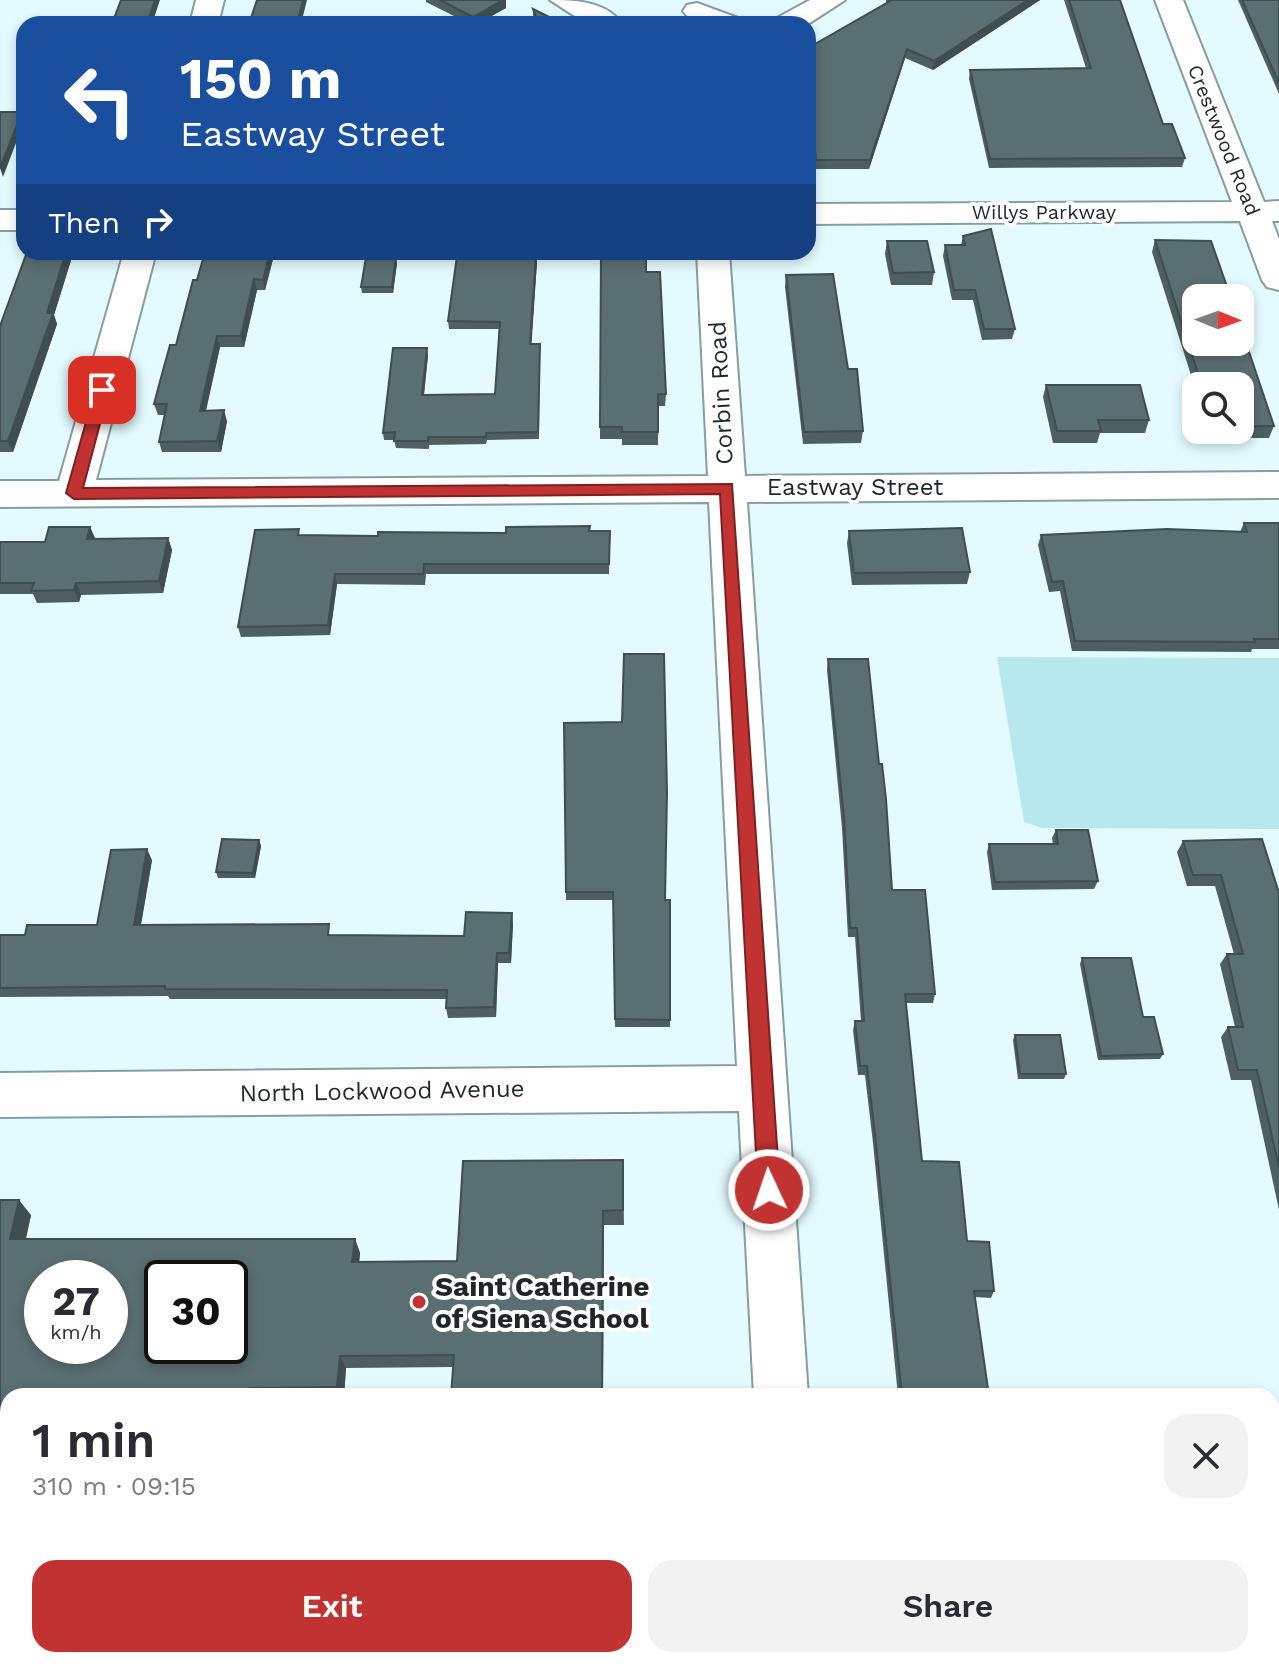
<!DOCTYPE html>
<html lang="en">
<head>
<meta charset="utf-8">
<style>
	:root { --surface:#fff; --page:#f2f2f3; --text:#2b2b33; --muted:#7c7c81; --accent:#c13332 }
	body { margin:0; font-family:"Work Sans",sans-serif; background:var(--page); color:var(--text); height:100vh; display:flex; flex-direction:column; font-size:30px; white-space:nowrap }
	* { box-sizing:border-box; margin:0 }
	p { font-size:26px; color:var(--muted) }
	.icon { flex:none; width:44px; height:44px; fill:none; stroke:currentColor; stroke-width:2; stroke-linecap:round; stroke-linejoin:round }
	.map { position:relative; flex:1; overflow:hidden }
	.drawer { position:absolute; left:0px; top:1388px; width:1280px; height:280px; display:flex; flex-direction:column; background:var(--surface); border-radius:24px 24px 0 0; box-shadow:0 4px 12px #0003 }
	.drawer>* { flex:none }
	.hud { position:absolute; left:16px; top:16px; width:800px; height:244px; border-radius:24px; box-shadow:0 4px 12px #0003; background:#1a4fa0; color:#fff; overflow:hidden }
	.needle { width:52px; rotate:91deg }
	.fabs { position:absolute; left:1182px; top:284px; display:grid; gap:16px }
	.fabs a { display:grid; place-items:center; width:72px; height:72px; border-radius:16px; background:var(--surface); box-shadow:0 4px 12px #0003; font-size:40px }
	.speed { position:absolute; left:24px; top:1260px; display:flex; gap:16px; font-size:40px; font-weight:700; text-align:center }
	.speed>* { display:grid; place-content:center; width:104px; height:104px; border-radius:50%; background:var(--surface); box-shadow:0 4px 12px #0003; line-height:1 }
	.speed small { font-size:20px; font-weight:400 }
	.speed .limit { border:4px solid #111; border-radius:12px; background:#fff; color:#111 }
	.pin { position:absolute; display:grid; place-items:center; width:68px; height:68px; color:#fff; margin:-34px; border-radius:16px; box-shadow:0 4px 12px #0006 }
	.me { position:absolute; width:88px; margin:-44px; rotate:357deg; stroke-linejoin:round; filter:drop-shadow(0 0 6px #0008) }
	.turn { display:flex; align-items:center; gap:28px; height:168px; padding:0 32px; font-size:36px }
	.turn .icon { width:104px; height:104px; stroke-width:2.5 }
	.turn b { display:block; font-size:56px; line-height:68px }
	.then { display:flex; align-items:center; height:76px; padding:0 32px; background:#0003; gap:16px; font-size:30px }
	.round { display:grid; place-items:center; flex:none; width:84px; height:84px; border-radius:24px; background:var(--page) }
	.head { display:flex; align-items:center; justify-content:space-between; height:136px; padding:0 32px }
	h1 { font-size:48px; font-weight:600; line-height:60px }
	.action { display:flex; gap:16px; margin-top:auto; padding:16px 32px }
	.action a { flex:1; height:92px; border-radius:24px; background:var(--accent); color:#fff; font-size:32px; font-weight:600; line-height:92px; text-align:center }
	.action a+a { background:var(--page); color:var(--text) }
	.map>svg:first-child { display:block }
	.green { fill:#b7e8ee }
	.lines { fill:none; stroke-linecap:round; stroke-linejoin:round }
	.lane-casing { stroke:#879da0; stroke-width:4 }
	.street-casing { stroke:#879da0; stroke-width:4 }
	.lane { fill:#fff; fill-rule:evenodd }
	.street { fill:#fff; fill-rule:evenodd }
	.wall { fill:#4d5f61 }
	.shaded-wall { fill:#3f4e4f }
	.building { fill:#5a6f71; stroke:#3f4e4f; stroke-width:2; fill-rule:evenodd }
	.route { fill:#c13332; stroke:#7d2120; stroke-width:2 }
	.poi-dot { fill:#c13332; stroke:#fff; stroke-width:3 }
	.labels { text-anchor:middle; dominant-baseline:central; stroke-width:8; stroke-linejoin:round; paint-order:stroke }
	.far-street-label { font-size:20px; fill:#1e2728; stroke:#fff }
	.street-label { font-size:24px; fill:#1e2728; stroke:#fff }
	.near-poi-label { font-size:28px; font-weight:bold; fill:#1e2728; stroke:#fff; text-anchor:start }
</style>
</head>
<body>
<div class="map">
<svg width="1279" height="1668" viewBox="0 0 1279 1668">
	<rect width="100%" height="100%" fill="#e3fbfe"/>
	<polygon class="green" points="997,657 1279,658 1279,829 1042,828 1024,822"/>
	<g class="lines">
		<g class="lane-casing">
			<g id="lane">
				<polygon points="274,1660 304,1660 303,1668 273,1668"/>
				<polygon points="654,1660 684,1660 685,1668 655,1668"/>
			</g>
		</g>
		<g class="street-casing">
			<g id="street">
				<polygon points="196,0 224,0 218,24 190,24"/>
				<path d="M550 0C575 0 606 1 622 24H587Z"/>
				<polygon points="810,0 845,0 808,24 773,24 777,18"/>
				<polygon points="1155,0 1183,0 1264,202 1279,201 1279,221 1272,221 1279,239 1279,290 1267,287 1262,280 1240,221 808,224 808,204 1232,202"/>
				<path d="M697 3 738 18 742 24C723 24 695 29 683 11L687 5Z"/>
				<rect x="0" y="210" width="24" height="20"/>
				<polygon points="124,252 156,252 96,480 708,476 697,252 729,252 745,476 1279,472 1279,498 747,502 808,1396 754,1396 739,1111 0,1117 0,1073 737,1066 709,502 0,507 0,481 59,481"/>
				<polygon points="767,1660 827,1660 828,1668 768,1668"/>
			</g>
		</g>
		<use href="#lane" class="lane"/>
		<use href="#street" class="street"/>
	</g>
	<g class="wall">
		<polygon points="426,0 506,0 506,8 477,24 470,24 426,2"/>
		<polygon points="886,0 1040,0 933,70 905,58 869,169 816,169 812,142 808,142 808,48 886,4"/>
		<polygon points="1064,0 1120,0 1163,124 1185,158 1182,167 989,168 969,79 970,70 1086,68"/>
		<polygon points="1238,0 1279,0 1279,94"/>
		<polygon points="533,9 563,24 536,24 533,17"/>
		<polygon points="963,236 1015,329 1012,339 982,340 973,300 952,300 943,256 945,245 961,245"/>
		<polygon points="1155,240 1274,426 1269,438 1211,438 1208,430 1240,430 1240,386 1196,386 1196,391 1152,252"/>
		<polygon points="887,241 934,272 932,285 891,285 885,254"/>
		<polygon points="205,252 272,252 273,259 265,290 257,290 244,347 220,347 206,411 227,421 221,452 162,452 159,442 165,415 158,415 154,404 176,345"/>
		<polygon points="601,252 646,272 666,394 665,406 658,406 658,445 622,445 622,439 600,439"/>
		<polygon points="72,257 54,315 57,324 13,452 0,452 0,326"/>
		<polygon points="537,262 531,344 540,352 539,439 487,440 486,444 429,445 429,449 396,448 394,440 384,440 383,433 428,355 424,395 495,394 499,329 449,329 448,321"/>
		<polygon points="397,263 393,293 362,293 361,287"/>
		<polygon points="786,275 848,369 863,431 861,443 803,444 785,287"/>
		<polygon points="1046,385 1149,420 1145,433 1100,433 1097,443 1053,443 1043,397"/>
		<polygon points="1244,523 1279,523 1279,649 1252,649 1251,652 1072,651 1060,591 1049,592 1038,545 1041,535 1240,532"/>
		<polygon points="90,527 95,539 168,538 172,550 163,593 81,595 79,602 37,603 33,594 0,594 0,542 45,542"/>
		<polygon points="610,531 609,574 426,574 425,585 337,584 330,635 241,637 238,627 300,535 378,536"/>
		<polygon points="849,531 970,572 967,584 852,585 847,543"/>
		<polygon points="828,659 892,890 935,994 933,1003 906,1003 922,1161 994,1291 991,1298 975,1297 989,1396 898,1396 873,1143 865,1075 858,1075 853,1030 855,1021 861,1021 855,937 848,937 842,828 827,670"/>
		<polygon points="564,723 665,900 670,900 670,1027 615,1027 613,900 566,900"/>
		<polygon points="1056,830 1098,881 1094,889 992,890 987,852 989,844 1053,844 1052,838"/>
		<polygon points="259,840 261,846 255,878 218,878 216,872"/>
		<polygon points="1183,841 1279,893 1279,1210 1251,1080 1231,1080 1221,1037 1228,1027 1235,1027 1220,964 1227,954 1234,954 1215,886 1187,886 1177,852"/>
		<polygon points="152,860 141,925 332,935 464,936 513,923 511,963 498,963 496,1017 448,1018 446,1008 447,999 170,999 168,996 0,997 0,935 25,935 97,925"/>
		<polygon points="1082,958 1143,1017 1163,1054 1160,1059 1098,1060 1080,964"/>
		<polygon points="1015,1035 1066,1074 1064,1079 1018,1079 1013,1040"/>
		<polygon points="623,1160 624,1225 604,1225 603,1396 451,1396 453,1367 346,1368 344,1396 8,1396 0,1200 31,1215 26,1239 355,1239 360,1253 359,1262 457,1261"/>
		<rect x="1272" y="1430" width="7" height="64"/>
		<polygon points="925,1660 1098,1660 1100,1668 926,1668"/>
	</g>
	<g class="shaded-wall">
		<polygon points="155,0 160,0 152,24 147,24"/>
		<polygon points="303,0 307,0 301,24 297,24"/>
		<polygon points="503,0 506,0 506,8 477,24 474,24 473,17"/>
		<polygon points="1028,0 1040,0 933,70 934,61"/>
		<polygon points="907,49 905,58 869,169 870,160"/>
		<polygon points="22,112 24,122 3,177 0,168"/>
		<polygon points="66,252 70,252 72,257 54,315 57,324 13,452 8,441"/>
		<polygon points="270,252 272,252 273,259 265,290 263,280"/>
		<polygon points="536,254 537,262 531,352 530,344"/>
		<polygon points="396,257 397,263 393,293 392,287"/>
		<polygon points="254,279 257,290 244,347 241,336"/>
		<polygon points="217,336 220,347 203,422 200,411"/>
		<polygon points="427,348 428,355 423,403 422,395"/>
		<polygon points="224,410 227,421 221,452 217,441"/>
		<polygon points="90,527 95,538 92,551 87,539"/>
		<polygon points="168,538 172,550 163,593 159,581"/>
		<polygon points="335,574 337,584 330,635 328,625"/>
		<polygon points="76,583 81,595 79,602 74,590"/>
		<polygon points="259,840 261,846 255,878 253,873"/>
		<polygon points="147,849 152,860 139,935 134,925"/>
		<polygon points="512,913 513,923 511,963 509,953"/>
		<polygon points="497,953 498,963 496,1017 494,1007"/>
		<polygon points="19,1200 31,1215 22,1253 10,1239"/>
		<polygon points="603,1211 603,1396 602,1396"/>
		<polygon points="355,1239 360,1253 358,1275 352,1262"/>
		<polygon points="340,1356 346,1368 344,1396 342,1396 337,1387"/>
		<polygon points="250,1388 256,1396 249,1396"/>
		<polygon points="214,1660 225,1660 224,1668 213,1668"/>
	</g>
	<g class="building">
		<polygon points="121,0 155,0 147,24 112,24"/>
		<polygon points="257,0 303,0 297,24 249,24"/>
		<polygon points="440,0 503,0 473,17"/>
		<polygon points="888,0 1028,0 934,61 907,49 870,160 816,160 813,132 808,133 808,48 890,1"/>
		<polygon points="1069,0 1120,0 1163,124 1172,124 1185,158 990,159 970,70 1091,68"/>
		<polygon points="1242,0 1279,0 1279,83"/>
		<polygon points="533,9 563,24 539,24"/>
		<polygon points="0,112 22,112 0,168"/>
		<polygon points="991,229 1015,329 984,329 975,290 954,290 945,245 965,245 963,236"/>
		<polygon points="1155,240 1211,241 1231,298 1196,298 1196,342 1240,342 1240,325 1274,426 1240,426 1240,386 1202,386"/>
		<polygon points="887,241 927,241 934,272 893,273"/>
		<polygon points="27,252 66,252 47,313 53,313 8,441 0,441 0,326"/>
		<polygon points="205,252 270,252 263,280 254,279 241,336 217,336 200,411 224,410 217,441 159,442 167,404 154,404 159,385 170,345 176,345 193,280 197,280"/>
		<polygon points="601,252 646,252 646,272 660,272 666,394 658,394 658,432 622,432 622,427 600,427"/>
		<polygon points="536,254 530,344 540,344 538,432 486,433 486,437 428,437 428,441 394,441 395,432 383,433 393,348 427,348 422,395 495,394 500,322 448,321 457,256"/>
		<polygon points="366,257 396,257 392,287 361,287"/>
		<polygon points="833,274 848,369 857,369 863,431 804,432 786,275"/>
		<polygon points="1046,385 1140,385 1149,420 1098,420 1101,431 1057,431"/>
		<polygon points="1244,523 1279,523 1279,639 1254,639 1255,642 1075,641 1063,581 1052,582 1041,535 1167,529 1247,532"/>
		<polygon points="590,526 589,531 610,531 609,564 424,564 423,574 335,574 328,625 238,627 255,530 299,529 298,535 378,536 378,532 506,533 506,527"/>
		<polygon points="49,527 90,527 87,539 168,538 159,581 76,583 74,590 31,591 34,583 0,583 0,542 45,542"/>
		<polygon points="962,528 970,572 854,573 849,531"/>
		<polygon points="624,654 664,654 667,793 665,900 670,900 670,1020 615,1019 613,892 566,892 564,723 622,722"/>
		<polygon points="828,659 868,659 879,764 882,764 886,799 892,890 925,890 935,994 905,994 922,1161 959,1162 967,1241 989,1242 994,1291 974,1291 989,1396 902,1396 875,1135 867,1066 860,1066 855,1021 864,1021 857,928 850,928 844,818"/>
		<polygon points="1056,830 1088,830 1098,881 995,882 989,844 1058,844"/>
		<polygon points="222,839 259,840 253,873 216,872"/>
		<polygon points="1262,839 1279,893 1279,1167 1257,1070 1238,1070 1228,1027 1243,1027 1227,954 1243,954 1221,875 1193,875 1183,841"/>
		<polygon points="147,849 134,925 329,924 328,935 464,936 466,912 512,913 509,953 497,953 494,1007 446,1008 447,990 165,989 165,986 0,988 0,935 25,935 27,925 97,925 111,850"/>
		<polygon points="1082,958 1131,958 1143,1017 1154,1017 1163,1054 1101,1056"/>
		<polygon points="1015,1035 1060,1035 1066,1074 1020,1074"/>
		<path d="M623 1160V1210L603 1211 602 1396H451L454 1355 340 1356 337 1387 250 1388 249 1396H8V1660H214L213 1668H0V1200H19L10 1239H355L352 1262 457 1261 463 1161ZM42 1278H110V1346H42ZM162 1278H230V1346H162Z"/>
		<rect x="1272" y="1430" width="7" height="58"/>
		<polygon points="929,1660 1098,1660 1100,1668 930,1668"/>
	</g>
	<polygon class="route" points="102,385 109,390 83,488 732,484 780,1190 776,1197 769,1200 762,1197 758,1190 720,494 74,499 66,493 95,390"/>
	<circle class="poi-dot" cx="419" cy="1302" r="8"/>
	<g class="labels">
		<g class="far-street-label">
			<text transform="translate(1224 140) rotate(68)">Crestwood Road</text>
			<text x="1044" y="212">Willys Parkway</text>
		</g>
		<g class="street-label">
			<text transform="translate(721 393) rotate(-93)">Corbin Road</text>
			<text x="855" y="487">Eastway Street</text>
			<text transform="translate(382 1091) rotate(-1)">North Lockwood Avenue</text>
		</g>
		<g class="near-poi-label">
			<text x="435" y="1286">Saint Catherine<tspan x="435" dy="32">of Siena School</tspan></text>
		</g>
	</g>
</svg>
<div class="fabs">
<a><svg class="needle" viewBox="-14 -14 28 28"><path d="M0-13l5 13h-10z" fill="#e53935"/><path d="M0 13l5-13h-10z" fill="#7c7c81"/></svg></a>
<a><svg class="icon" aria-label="search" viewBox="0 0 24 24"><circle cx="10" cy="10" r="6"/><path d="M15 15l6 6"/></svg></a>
</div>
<div class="speed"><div>27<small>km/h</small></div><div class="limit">30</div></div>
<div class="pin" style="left:102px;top:390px;background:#d93025"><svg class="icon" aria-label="arrive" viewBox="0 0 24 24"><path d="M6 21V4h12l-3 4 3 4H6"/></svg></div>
<svg class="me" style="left:769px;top:1190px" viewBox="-20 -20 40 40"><circle r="17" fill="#c13332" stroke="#fff" stroke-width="3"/><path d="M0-11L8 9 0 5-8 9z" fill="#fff"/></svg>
<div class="hud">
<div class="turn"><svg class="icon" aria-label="left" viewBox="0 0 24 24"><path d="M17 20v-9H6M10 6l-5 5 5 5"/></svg><div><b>150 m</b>Eastway Street</div></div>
<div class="then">Then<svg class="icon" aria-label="right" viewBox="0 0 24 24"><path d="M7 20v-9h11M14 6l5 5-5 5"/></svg></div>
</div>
<section class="drawer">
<div class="head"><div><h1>1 min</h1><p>310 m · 09:15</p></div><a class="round"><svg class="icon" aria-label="close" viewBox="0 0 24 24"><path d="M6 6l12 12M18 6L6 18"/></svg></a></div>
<div class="action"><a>Exit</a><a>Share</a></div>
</section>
</div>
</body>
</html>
